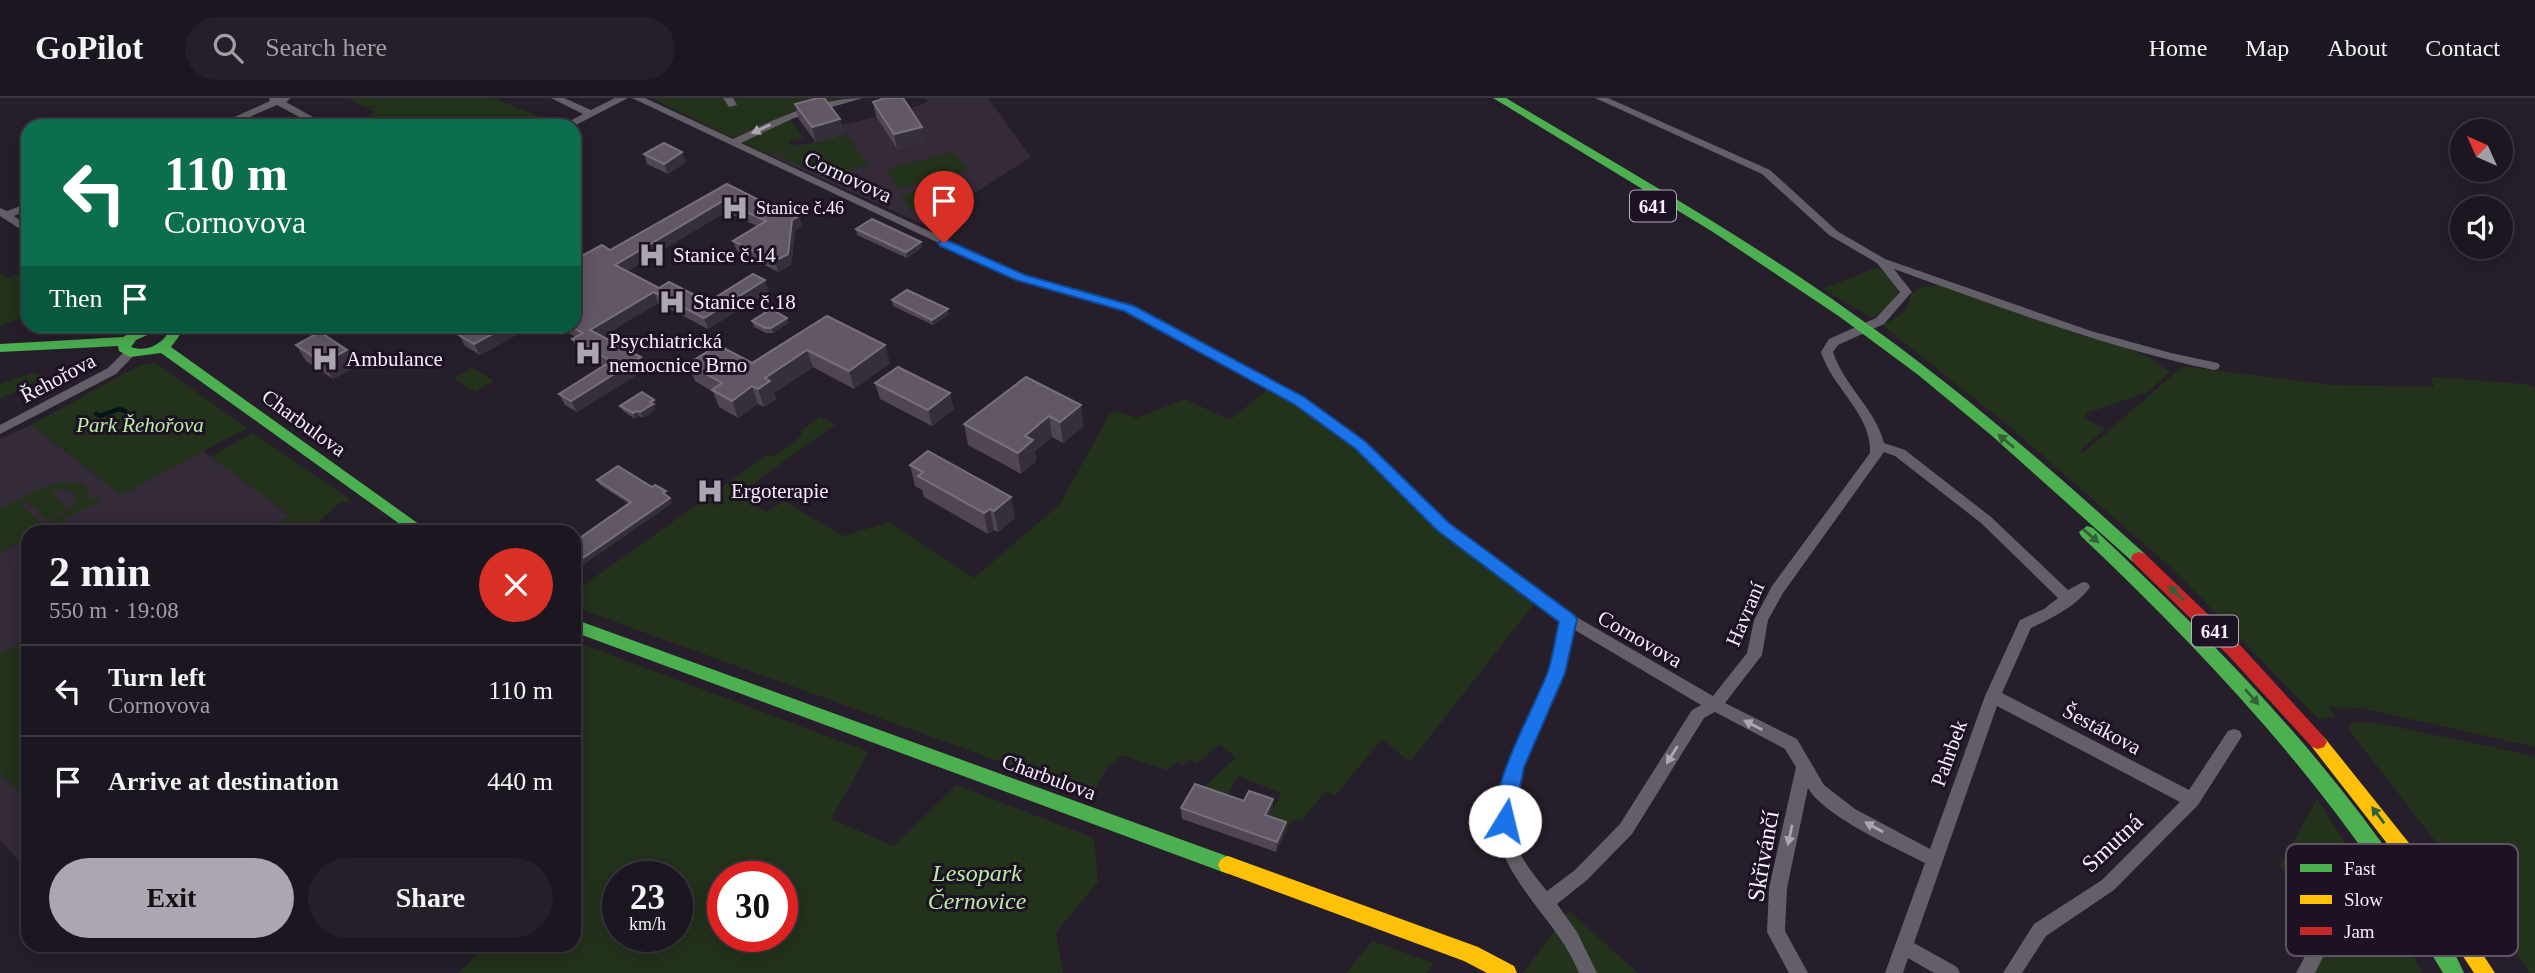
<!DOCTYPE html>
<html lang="en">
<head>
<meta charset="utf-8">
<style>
	:root { --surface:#1c1620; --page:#251f29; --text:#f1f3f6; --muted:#a09fa5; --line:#3a353e; --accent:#ada5b2 }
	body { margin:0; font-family:"Times New Roman",serif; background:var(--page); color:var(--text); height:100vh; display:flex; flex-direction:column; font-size:26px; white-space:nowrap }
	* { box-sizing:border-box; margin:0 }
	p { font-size:23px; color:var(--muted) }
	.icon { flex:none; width:38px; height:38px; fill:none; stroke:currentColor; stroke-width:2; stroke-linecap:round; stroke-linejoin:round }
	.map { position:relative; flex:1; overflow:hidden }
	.details { position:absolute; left:21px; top:427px; width:560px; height:427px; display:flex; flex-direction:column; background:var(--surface); border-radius:21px; box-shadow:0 4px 18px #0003,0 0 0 2px var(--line) }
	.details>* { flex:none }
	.top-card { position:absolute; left:21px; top:21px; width:560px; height:214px; border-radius:21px; box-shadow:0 4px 18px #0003,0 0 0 2px var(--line); background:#0b6e4f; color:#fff; overflow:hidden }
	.needle { width:46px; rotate:315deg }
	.tools { position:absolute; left:2450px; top:21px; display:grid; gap:14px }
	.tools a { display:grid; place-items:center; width:63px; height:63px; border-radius:50%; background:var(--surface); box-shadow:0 4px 18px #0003,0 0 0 2px var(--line); font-size:35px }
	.speed { position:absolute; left:602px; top:763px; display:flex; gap:14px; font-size:35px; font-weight:700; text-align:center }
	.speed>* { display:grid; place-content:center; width:91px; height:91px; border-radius:50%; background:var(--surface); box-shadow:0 4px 18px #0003,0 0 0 2px var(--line); line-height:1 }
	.speed small { font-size:18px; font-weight:400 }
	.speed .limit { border:10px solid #d22; background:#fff; color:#111 }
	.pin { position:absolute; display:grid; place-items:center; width:60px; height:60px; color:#fff; margin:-72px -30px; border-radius:50% 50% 50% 0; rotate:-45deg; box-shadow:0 0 7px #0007 }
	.pin .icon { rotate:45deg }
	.me { position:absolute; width:77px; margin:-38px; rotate:9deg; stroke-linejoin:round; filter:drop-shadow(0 0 5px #0008) }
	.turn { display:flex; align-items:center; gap:24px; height:147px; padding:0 28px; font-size:32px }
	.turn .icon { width:91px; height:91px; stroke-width:2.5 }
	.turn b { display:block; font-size:49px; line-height:60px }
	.then { display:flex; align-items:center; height:66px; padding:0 28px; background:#0003; gap:14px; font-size:26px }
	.round { display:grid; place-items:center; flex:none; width:74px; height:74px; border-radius:37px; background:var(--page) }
	.summary { display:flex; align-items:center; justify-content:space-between; height:119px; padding:0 28px }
	h1 { font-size:42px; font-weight:600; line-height:52px }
	.cta { display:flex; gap:14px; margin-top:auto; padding:14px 28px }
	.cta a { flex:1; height:80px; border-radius:42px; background:var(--accent); color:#111; font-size:28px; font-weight:600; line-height:80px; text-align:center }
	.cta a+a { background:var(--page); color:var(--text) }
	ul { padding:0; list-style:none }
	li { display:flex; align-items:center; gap:21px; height:91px; padding:0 28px; border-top:2px solid var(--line) }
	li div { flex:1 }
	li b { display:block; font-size:26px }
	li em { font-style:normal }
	header { display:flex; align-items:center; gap:42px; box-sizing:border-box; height:98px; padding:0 35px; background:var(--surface); border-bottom:2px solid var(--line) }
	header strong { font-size:33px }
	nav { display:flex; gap:38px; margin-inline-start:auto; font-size:24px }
	.search { width:490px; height:63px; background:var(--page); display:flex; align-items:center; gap:18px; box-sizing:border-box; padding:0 24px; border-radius:38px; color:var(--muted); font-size:26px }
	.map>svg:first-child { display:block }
	.education { fill:#352a38 }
	.green { fill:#23321b; fill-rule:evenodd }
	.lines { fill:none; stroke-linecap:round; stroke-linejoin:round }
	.stream { stroke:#03141b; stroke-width:4.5 }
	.street { fill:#635e67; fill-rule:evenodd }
	.fast { fill:#4caf50; fill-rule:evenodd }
	.slow { fill:#ffc107; fill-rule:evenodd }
	.jam { fill:#c62828; fill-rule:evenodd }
	.wall { fill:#4f4553 }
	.shaded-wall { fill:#372e3b }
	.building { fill:#615765; stroke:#786f7c; stroke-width:2 }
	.oneway { fill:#aca6b1 }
	.oneway2 { fill:#34603a }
	.route { fill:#1a73e8; stroke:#114b97; stroke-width:2 }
	.labels { text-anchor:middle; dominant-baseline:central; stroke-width:6; stroke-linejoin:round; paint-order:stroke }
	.far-poi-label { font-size:18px; fill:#f6eefb; stroke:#1d1124; text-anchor:start }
	.shield { fill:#1d1124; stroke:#b5acba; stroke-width:2 }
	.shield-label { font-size:19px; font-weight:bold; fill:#f6eefb }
	.street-label { font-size:21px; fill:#f6eefb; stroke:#1d1124 }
	.poi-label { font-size:21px; fill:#f6eefb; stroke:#1d1124; text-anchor:start }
	.park-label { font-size:21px; font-style:italic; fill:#baeda3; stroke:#1d1124 }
	.near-street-label { font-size:24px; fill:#f6eefb; stroke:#1d1124 }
	.near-park-label { font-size:24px; font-style:italic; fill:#baeda3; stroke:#1d1124 }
	.key { fill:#1d1124; stroke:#5e5364; stroke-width:2 }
	.key-label { font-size:19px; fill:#f6eefb }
</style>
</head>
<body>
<header>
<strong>GoPilot</strong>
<div class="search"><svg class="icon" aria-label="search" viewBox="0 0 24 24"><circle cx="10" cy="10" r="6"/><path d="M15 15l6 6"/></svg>Search here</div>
<nav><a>Home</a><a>Map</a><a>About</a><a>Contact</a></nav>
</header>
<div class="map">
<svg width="2535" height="875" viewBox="0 0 2535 875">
	<rect width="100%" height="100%" fill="#261e2a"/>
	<g class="education">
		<polygon points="925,0 988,0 1031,59 925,127 769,57 815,44 796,18 838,28 918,8 928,4"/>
		<polygon points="31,327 121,397 203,353 291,418 264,434 28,434 28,772 0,742 0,341"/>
	</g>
	<g class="green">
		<polygon points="348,0 493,0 539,18 518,28 403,28 392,22 386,25 369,17 375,15 370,11 376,8 365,10"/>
		<polygon points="651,0 847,0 786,16 787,18 733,40"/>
		<polygon points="789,20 804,41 789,42 790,47 809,46 769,57 741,44"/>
		<polygon points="846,36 868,66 829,80 775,57"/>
		<polygon points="953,54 967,73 898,91 886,71"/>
		<polygon points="948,85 958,99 910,112 901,97"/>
		<path d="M1878 169 1899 187C1898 203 1884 212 1872 220L1823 191Z"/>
		<polygon points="0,175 10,180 18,176 25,181 20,184 26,188 23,190 28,193 28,203 21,206 28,211 28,218 0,227"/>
		<path d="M1946 186 2106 241 2151 260 2170 274 2148 294 2087 315 2084 319 2105 331 2080 353 2083 355 2183 268 2332 287 2434 289 2431 279 2526 286 2535 290V649L2361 610 2342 611 2328 607 2335 618 2319 622 2177 475 2010 329 1882 227C1896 221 1910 214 1910 197L1921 189Z"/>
		<polygon points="156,265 247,330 121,397 31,327 123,276 144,266"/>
		<polygon points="473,270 494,283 475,294 454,280"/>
		<path d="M35 274 44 280 0 301V286C12 280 23 280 35 274Z"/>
		<polygon points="1269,290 1336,333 1537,502 1410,664 1382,641 1335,698 1326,693 1302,722 1291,723 1286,734 1265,727 1281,695 1238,678 1222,706 1196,697 1236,659 1219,647 1197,666 1189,661 1182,667 1177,664 1167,672 1122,657 1107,670 1092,697 574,509 574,494 768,356 773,359 803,337 800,334 820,319 836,326 740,395 739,400 767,414 784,403 843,438 889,424 974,480 1060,406 1109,317 1117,313 1136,320 1185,301 1230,322"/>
		<polygon points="253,335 348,400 350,405 340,404 308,434 264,434 290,417 210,359"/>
		<path d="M62 384C73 384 82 383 89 393L87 403 97 397 102 402 40 434H28V440L0 455V411L41 390ZM65 391 77 397C74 413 56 419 42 426L22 407 50 393 29 405 46 422 68 410 51 393Z"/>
		<polygon points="28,540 28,704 0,675 0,556"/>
		<path d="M574 543 869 654 831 721 894 748 956 687 1094 740 1098 784 1056 834 1063 875H458L488 847H574ZM618 779H677V838H618ZM723 779H782V838H723Z"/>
		<polygon points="2350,625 2378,625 2535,658 2535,875 2530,875 2481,805 2483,772 2458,762 2457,771 2349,632"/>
		<polygon points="2317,701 2395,821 2422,875 2311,875 2329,841 2280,767"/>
		<polygon points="1569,813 1638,875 1523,875"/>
		<polygon points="1372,843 1434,865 1426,875 1346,875"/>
	</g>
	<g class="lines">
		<polyline class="stream" points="96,316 100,318 119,311 125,313"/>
		<g class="street">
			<polygon points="269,0 291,0 286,4 329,28 316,28 277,7 229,28 215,28 270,3"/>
			<polygon points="551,0 564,0 591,12 615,0 628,0 574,28 561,28 583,16"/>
			<path d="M632 0H645L733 41C773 22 817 0 863 0L794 20 741 45 1025 178 1133 207 1303 300 1366 344 1448 425 1573 517 1713 598 1747 555 1754 522 1772 488 1870 355C1872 316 1832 290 1821 254L1829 241 1876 220 1900 194 1877 165 1829 137 1762 76 1595 0H1608L1770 72 1837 133 1885 161 2091 233 2171 255 2218 265 2220 268 2218 271 2214 272C2104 249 2000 209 1894 171L1912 194 1910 196 1884 226 1838 247 1833 254C1844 288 1875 310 1884 345L1905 352 1991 419 2068 492 2083 484 2088 485 2090 489C2077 508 2052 520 2031 530L2002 595 2189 692 2228 633 2234 631 2240 633 2242 638 2198 707 2114 792 2046 838 2022 875H2003L2034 826 2102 782 2180 704 1997 608 1914 845 1957 869 1960 875H1934L1908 860 1903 875H1885L1925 765C1894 749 1825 719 1808 690L1787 790 1785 833 1808 875H1789L1767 834 1769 790 1796 669 1785 651 1715 614 1704 620 1632 736 1587 782 1557 806 1577 834 1597 875H1579C1562 831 1523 801 1504 757 1477 696 1527 632 1548 575 1555 559 1557 541 1560 523L1438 433 1356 350 1295 306 1125 213 1017 182ZM1884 354 1895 358 1981 425 2058 500 2044 511 2020 522 2018 526 1985 598 1930 751 1855 711 1824 687 1797 641 1725 605 1762 557 1768 522 1783 495ZM1573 531 1701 607 1692 612 1620 726 1575 772 1547 793C1534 777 1518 758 1513 738 1502 689 1544 623 1562 579 1568 564 1571 547 1573 531Z"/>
			<polygon points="723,0 733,0 737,7 729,9"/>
			<polygon points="28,105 28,112 14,118 28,128 28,136 0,118 0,110 7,113"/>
			<polygon points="130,251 136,255 116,276 0,336 0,327 108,270 126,252"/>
			<polygon points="2315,849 2321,851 2324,857 2315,875 2296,875 2309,851"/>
		</g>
		<g class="fast">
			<path d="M1493 0H1506C1621 69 1739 135 1849 213 1954 286 2050 370 2145 456L2147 460 2145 464H2133L1991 337 1917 276 1840 219 1713 134Z"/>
			<path d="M143 228C157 228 172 224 182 234L171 249 430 434H411L161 255 130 259 119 253 118 248 0 254V246L123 239ZM156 233 168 235C160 248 145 254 131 249L136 242Z"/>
			<path d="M2087 428 2093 430C2206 536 2315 646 2403 775 2424 807 2449 840 2464 875H2443C2343 704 2224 574 2081 438L2079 434Z"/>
			<polygon points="574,521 1235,761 1238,767 1235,773 1228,776 574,534"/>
		</g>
		<g class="slow">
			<polygon points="2318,637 2324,639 2413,750 2495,875 2474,875 2400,762 2312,649 2309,644 2312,639"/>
			<polygon points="1228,758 1478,849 1514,868 1517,875 1487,875 1464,863 1221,773 1218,767 1221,761"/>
		</g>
		<polygon class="jam" points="2139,454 2145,456 2240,547 2324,639 2327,644 2324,649 2318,651 2312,649 2228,557 2133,464 2131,460 2133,456"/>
	</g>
	<g class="wall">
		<polygon points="873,4 925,44 897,51 876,18"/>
		<polygon points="795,6 840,21 844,36 816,44 799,21"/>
		<polygon points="644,56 686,64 668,76 647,66"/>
		<polygon points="727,86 783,114 799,118 802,128 795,133 791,167 778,174 737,153 733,143 757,128 726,114 627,173 659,190 708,204 769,193 708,231 658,205 603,238 646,271 577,314 565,307 559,296 604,268 577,252 572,241 576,239 555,228 574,228 610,152"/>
		<polygon points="856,131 921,144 922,149 907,160 857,137"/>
		<polygon points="892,202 949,216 933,227 893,208"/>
		<polygon points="827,218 890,265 854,291 813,269 774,295 776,301 764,309 758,306 738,320 719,309 713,294 695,283 688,266 752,265"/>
		<polygon points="787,220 788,225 773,235 766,235 754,229 752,223"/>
		<polygon points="198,228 217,228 210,231 203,231"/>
		<polygon points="476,228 532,228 480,257 465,248 459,237"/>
		<polygon points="296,247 347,252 357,268 333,281 306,263"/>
		<polygon points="1026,279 1084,328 1063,345 1052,339 1035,353 1036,363 1021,376 968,347 964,326"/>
		<polygon points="875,285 954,311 932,328 880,301"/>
		<polygon points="654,302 656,307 654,308 655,312 643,320 639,318 635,321 623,313 620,308"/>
		<polygon points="910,367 1015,420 998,434 994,432 988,436 924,399 922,392 915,388"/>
		<polygon points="597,382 668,399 672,405 574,473 574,444 629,406 600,387"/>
		<polygon points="1244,703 1273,711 1269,718 1285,734 1276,754 1182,721 1181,710"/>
	</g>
	<g class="shaded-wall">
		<polygon points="840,21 844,36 816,44 812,29"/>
		<polygon points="922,29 925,44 897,51 894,36"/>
		<polygon points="682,54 686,64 668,76 664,66"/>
		<polygon points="723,103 726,114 619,178 615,167"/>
		<polygon points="799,118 802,128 795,133 791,167 778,174 775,163 792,122"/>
		<polygon points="921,144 922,149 907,160 906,154"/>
		<polygon points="765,182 769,193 708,231 704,220"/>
		<polygon points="654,194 658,205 595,243 590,232"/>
		<polygon points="948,211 949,216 933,227 932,222"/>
		<polygon points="787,220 788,225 773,235 771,230"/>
		<polygon points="207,228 217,228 210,231"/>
		<polygon points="507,228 532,228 480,257 474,246"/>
		<polygon points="885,247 890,265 854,291 849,273"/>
		<polygon points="347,252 357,268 333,281 323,265"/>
		<polygon points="807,252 813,269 774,295 776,301 764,309 758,291 765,280"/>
		<polygon points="641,259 646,271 577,314 571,303"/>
		<polygon points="752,288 758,306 738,320 732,303"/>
		<polygon points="950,295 954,311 932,328 928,312"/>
		<polygon points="654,302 656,307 654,308 655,312 643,320 640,314"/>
		<polygon points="1081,307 1084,328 1063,345 1060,324"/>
		<polygon points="637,313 639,318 635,321 633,315"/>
		<polygon points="1049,318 1052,339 1035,353 1036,363 1021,376 1018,355 1025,338"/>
		<polygon points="1011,399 1015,420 998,434 994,413"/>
		<polygon points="670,400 672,405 574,473 574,466"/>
		<polygon points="990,411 994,432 988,436 984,415"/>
		<polygon points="1273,701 1273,711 1265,727 1265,717"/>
		<polygon points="1286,724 1285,734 1276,754 1277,744"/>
	</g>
	<g class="building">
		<polygon points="818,0 824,0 840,21 812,29 795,6"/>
		<polygon points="885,0 903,0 922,29 894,36 873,4"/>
		<polygon points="664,45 682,54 664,66 644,56"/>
		<polygon points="727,86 783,114 787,112 799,118 792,122 788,156 775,163 733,143 766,123 723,103 615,167 659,190 669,184 708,204 753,176 765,182 704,220 654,194 590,232 641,259 571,303 559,296 611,263 572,241 583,235 570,228 574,228 574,162 602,147 610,152"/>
		<polygon points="872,121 921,144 906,154 856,131"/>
		<polygon points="907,192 948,211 932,222 892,202"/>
		<polygon points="771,211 787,220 771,230 765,230 752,223"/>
		<polygon points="827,218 885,247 849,273 807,252 765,280 770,283 758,291 752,288 732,303 712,292 722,285 688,266 718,247 752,265"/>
		<polygon points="476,228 507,228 474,246 459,237"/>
		<polygon points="320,234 347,252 323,265 296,247"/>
		<polygon points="898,269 950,295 928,312 875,285"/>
		<polygon points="1026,279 1081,307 1060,324 1049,318 1025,338 1033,342 1018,355 964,326"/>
		<polygon points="642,294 654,302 650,304 653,306 640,314 637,313 633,315 620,308"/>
		<polygon points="928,353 1011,399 994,413 990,411 984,415 918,378 923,374 910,367"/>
		<polygon points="618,368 652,389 655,387 666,393 663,395 670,400 574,466 574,444 631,404 597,382"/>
		<polygon points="1195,686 1244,703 1249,693 1273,701 1265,717 1286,724 1277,744 1181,710"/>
	</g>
	<defs><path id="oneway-solid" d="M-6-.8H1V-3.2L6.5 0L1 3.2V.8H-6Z" transform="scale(1.75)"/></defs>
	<g class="oneway">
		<use href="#oneway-solid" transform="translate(761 31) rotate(155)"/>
		<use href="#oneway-solid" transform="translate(1753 627) rotate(-153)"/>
		<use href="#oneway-solid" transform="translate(1672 657) rotate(122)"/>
		<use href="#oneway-solid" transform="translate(1874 729) rotate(-151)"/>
		<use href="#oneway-solid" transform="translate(1790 737) rotate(102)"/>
	</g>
	<g class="oneway2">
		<use href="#oneway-solid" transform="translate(2006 343) rotate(-140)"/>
		<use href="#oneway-solid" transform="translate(2091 438) rotate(41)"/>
		<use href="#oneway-solid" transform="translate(2176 495) rotate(-136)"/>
		<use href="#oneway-solid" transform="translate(2252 599) rotate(49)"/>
		<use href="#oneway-solid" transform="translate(2378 717) rotate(-127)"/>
	</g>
	<path class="route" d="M944 141 1025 177 1134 208 1304 299 1366 344 1449 425 1574 517 1577 521 1565 575 1524 669 1512 729 1505 731 1498 729C1483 698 1535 609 1547 576 1553 560 1555 541 1559 524L1438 433 1356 351 1294 306 1124 213 1016 182 940 148 938 145Z"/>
	<defs>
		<g id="hospital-bare" transform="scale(2.1)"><path d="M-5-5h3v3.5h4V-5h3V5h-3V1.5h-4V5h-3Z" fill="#ada5b2" stroke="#1d1124" stroke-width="2.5" paint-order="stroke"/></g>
	</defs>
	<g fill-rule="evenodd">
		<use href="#hospital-bare" x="735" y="110"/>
		<use href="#hospital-bare" x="652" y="157"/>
		<use href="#hospital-bare" x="672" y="204"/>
		<use href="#hospital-bare" x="588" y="255"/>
		<use href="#hospital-bare" x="325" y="261"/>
		<use href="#hospital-bare" x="710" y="393"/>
	</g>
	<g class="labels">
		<g class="far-poi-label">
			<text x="756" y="110">Stanice č.46</text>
		</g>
		<g class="shield">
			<rect x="1630" y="92.5" width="46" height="31" rx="5"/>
			<rect x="2192" y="517.5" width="46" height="31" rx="5"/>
		</g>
		<g class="shield-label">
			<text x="1653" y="108">641</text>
			<text x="2215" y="533">641</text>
		</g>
		<g class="street-label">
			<text transform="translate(848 79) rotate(25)">Cornovova</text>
			<text transform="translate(58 280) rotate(-28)">Řehořova</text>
			<text transform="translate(304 325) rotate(36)">Charbulova</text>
			<text transform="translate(1745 516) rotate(-67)">Havraní</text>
			<text transform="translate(1640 541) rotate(30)">Cornovova</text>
			<text transform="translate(2102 631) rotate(28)">Šestákova</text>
			<text transform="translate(1949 655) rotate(-70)">Pahrbek</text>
			<text transform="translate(1049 679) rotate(20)">Charbulova</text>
		</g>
		<g class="poi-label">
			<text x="673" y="157">Stanice č.14</text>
			<text x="693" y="204">Stanice č.18</text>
			<text x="609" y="243">Psychiatrická<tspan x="609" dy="24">nemocnice Brno</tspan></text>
			<text x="346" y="261">Ambulance</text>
			<text x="731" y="393">Ergoterapie</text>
		</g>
		<g class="park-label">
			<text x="140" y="327">Park Řehořova</text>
		</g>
		<g class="near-street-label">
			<text transform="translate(2112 745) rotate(-43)">Smutná</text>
			<text transform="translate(1763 758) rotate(-80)">Skřivánčí</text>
		</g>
		<g class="near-park-label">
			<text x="977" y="775">Lesopark<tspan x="977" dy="28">Černovice</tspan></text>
		</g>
	</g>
	<rect x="2286" y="746" width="232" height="112" rx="10" class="key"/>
	<rect x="2300" y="766" width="32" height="8" fill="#4caf50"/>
	<rect x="2300" y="797" width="32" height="9" fill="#ffc107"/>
	<rect x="2300" y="829" width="32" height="8" fill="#c62828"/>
	<g class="key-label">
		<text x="2344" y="777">Fast</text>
		<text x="2344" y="808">Slow</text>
		<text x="2344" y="840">Jam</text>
	</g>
</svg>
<div class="tools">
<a><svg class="needle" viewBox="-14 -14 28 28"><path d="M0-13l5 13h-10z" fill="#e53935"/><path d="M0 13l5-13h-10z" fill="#a09fa5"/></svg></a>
<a><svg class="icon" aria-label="sound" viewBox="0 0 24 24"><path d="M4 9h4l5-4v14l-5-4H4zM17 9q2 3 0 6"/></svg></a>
</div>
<div class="speed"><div>23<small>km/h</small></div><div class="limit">30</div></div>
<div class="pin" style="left:944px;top:145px;background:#d93025"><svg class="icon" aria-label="arrive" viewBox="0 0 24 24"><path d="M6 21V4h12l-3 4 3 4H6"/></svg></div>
<svg class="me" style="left:1505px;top:723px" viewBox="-20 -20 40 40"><circle r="19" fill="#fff"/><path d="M0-13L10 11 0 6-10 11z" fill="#1a73e8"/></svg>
<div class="top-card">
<div class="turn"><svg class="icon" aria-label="left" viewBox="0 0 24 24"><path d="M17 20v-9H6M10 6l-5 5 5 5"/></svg><div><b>110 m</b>Cornovova</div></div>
<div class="then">Then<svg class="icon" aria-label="arrive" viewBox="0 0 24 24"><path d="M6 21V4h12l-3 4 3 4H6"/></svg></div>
</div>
<section class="details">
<div class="summary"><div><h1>2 min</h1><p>550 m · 19:08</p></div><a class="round" style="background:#d93025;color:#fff"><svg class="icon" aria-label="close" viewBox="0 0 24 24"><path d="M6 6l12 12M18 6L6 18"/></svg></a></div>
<ul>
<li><svg class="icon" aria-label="left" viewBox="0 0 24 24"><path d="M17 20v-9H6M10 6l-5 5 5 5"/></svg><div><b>Turn left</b><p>Cornovova</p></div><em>110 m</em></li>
<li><svg class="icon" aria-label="arrive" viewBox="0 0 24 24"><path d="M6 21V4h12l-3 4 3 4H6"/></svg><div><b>Arrive at destination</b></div><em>440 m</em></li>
</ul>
<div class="cta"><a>Exit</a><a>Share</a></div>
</section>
</div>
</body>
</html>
